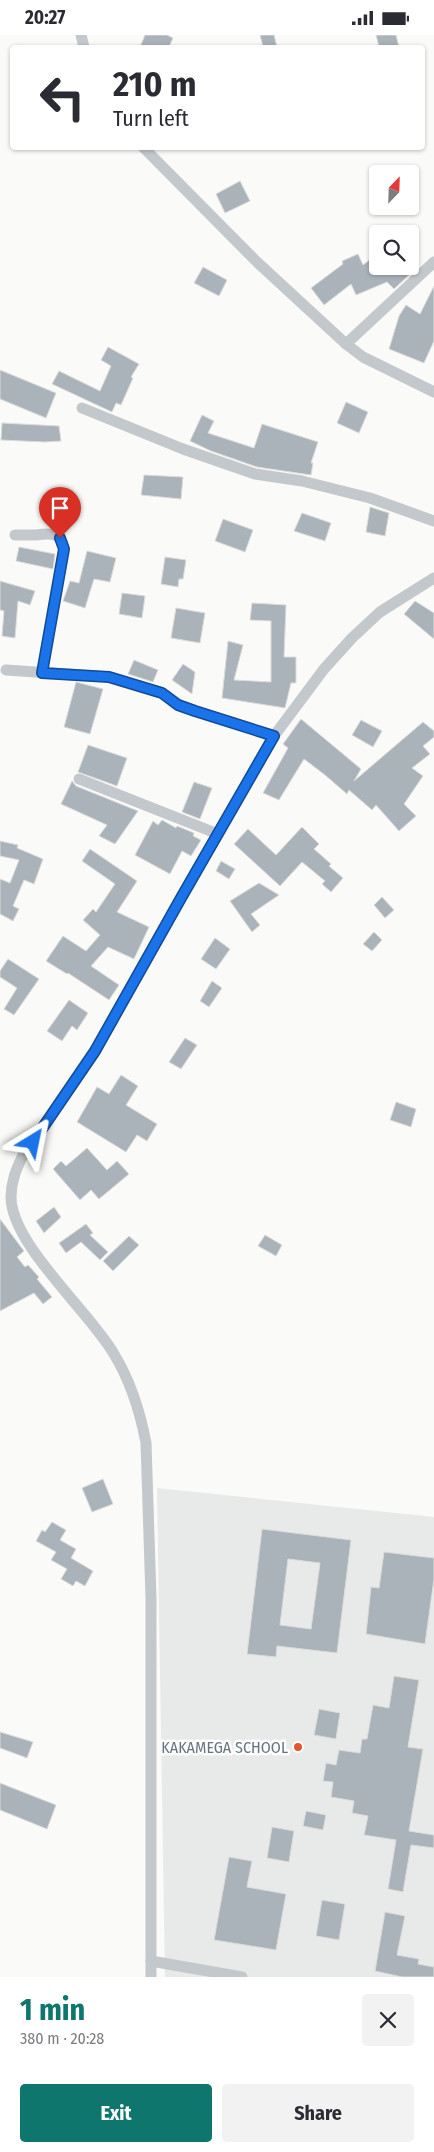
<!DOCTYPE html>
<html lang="en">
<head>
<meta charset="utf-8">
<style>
	:root { --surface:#fff; --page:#f2f2f3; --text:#2b2b33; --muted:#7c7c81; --accent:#0f766e }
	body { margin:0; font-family:"Fira Sans Condensed",sans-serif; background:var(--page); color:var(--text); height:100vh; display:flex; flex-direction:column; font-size:19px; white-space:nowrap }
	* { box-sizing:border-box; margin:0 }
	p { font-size:16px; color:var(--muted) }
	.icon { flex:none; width:28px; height:28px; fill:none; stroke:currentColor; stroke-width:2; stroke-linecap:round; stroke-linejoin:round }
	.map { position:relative; height:1942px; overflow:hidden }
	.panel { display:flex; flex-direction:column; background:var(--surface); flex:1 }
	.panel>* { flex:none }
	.hud { position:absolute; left:10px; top:10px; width:415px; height:105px; border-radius:5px; box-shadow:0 1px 4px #0004; background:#fff; color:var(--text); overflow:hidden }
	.needle { width:32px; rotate:23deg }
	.tools { position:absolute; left:369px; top:130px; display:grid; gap:10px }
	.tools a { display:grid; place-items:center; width:50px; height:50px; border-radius:5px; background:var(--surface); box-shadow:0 1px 4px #0004; font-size:25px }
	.pin { position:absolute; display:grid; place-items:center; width:42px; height:42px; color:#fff; margin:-51px -21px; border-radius:50% 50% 50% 0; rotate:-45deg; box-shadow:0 0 5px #0007 }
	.pin .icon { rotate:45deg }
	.me { position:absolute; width:55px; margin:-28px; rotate:35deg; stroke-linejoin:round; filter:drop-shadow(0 0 4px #0008) }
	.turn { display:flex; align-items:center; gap:18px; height:105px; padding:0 20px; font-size:22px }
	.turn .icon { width:65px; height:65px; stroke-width:2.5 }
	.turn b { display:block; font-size:35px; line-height:42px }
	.round { display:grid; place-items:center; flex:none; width:52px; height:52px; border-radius:5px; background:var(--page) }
	.headline { display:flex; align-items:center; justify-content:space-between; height:85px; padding:0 20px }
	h1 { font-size:30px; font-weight:700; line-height:38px; color:var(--accent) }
	.button { display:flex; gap:10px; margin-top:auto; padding:10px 20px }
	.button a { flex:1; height:58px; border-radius:5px; background:var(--accent); color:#fff; font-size:20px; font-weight:700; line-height:58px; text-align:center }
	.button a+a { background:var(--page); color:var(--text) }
	.status { display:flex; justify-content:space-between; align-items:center; height:35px; padding:0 25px; background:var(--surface); direction:ltr }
	.status svg { height:14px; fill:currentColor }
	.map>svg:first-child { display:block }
	.built { fill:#e8e9e9 }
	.building { fill:#aab3b9; stroke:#dcdcda; fill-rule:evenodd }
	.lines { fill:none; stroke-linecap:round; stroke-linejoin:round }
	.street { stroke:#c3c8cc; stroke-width:11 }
	.route-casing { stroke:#114b97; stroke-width:12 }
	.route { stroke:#1a73e8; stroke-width:9 }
	.poi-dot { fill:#e4572e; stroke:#fff; stroke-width:2 }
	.labels { text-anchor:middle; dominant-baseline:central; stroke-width:5; stroke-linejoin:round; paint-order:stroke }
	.poi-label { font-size:16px; fill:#657683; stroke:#fff; text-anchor:end }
</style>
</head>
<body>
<div class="status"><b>20:27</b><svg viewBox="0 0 49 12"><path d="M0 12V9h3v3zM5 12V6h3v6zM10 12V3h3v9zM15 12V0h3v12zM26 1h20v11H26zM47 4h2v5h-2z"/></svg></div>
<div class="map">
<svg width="434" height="1942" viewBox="0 0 434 1942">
	<rect width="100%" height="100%" fill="#fafaf8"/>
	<polygon class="built" points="157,1453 434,1482 434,1942 165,1942"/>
	<g class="building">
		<polygon points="145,0 167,0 173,3 169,12 140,12"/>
		<polygon points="260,0 274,0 277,12 263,12"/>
		<polygon points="376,0 396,0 399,12 379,12"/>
		<polygon points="240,146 250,166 225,178 216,159"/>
		<polygon points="378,218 378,231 402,231 409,240 394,254 387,247 356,260 351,249 324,270 311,253 343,229 342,226 358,219 363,230"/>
		<polygon points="203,232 227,245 219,261 194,248"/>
		<polygon points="434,251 434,306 424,328 389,314 399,281 406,270 420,279"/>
		<polygon points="108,312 139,329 131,342 133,343 121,370 116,368 112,377 52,349 59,336 100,356 111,331 101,325"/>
		<polygon points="0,335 56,358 46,383 0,364"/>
		<polygon points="346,367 368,377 359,398 337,388"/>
		<polygon points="202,380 214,386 208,398 254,413 262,389 318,407 311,428 313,428 311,440 257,432 211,416 190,406"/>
		<polygon points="2,388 59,391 61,406 45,407 1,405"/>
		<polygon points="144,440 183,442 181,464 141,460"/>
		<polygon points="370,472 389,478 385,501 366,497"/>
		<polygon points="302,478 331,488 325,506 294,496"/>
		<polygon points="223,484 253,495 245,517 215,506"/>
		<polygon points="19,512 55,519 53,534 16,526"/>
		<polygon points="87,516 116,523 110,547 94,544 85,573 63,566 70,546 79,548"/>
		<polygon points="165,522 186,525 183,544 179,544 178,552 161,549"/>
		<polygon points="0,546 35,556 30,570 18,566 15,603 2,601 4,576 0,575"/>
		<polygon points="122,558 145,561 142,583 119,579"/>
		<polygon points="415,566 434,578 434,604 404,579"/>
		<polygon points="252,568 286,570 284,622 296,622 296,648 291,648 285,673 222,663 228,606 243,610 234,645 271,647 271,586 250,585"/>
		<polygon points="176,573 205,578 200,608 171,603"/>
		<polygon points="134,625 158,635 153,647 128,639"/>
		<polygon points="183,629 195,637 192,659 172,645"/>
		<polygon points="76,647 103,654 90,699 64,692"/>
		<polygon points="301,684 361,734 354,746 423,687 434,696 434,702 423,711 430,719 412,733 423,741 404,769 416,781 399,796 376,770 372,775 349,755 347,759 325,740 304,724 279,765 263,758 288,713 283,709"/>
		<polygon points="361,685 382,696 373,712 352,700"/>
		<polygon points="88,710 127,723 117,751 78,737"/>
		<polygon points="72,746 76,751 138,776 115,809 99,801 107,790 61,769"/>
		<polygon points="194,747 212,753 200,784 182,777"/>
		<polygon points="162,785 176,793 177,791 194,798 193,801 201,805 191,821 182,816 170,839 135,820 153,786 158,790"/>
		<polygon points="302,792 319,809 314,814 331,829 329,831 343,843 331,857 322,849 325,846 302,827 280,851 234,809 248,794 276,820"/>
		<polygon points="0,806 18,810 17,813 43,824 34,849 24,845 13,871 19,874 13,886 0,879 0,844 10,848 19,825 0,821"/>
		<polygon points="90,814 137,846 117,877 149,892 134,924 108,912 91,931 119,950 109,965 68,938 67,939 46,926 63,901 86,916 100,900 83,885 93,874 96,877 115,849 82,826"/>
		<polygon points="221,826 235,834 229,844 216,836"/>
		<polygon points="259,848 279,860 251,879 260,890 252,897 230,866"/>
		<polygon points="382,862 394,875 385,883 374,870"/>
		<polygon points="374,897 382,905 372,916 363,909"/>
		<polygon points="215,903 230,914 216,934 201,924"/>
		<polygon points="8,924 39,944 14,980 4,974 17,953 0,942 0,936"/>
		<polygon points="212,946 222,953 209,972 200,966"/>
		<polygon points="69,965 88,978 77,995 72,991 62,1006 47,996"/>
		<polygon points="185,1003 197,1010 181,1034 169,1027"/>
		<polygon points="121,1040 138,1051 126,1070 157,1089 147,1106 137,1100 126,1117 77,1087 97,1052 109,1059"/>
		<polygon points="396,1067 416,1074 411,1092 390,1085"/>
		<polygon points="87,1113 107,1135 117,1126 129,1139 99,1164 91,1155 80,1165 53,1134 61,1126 66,1131"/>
		<polygon points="54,1172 61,1182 44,1198 36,1186"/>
		<polygon points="0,1184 24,1216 17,1222 25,1232 28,1230 39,1242 37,1244 52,1262 43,1269 34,1258 0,1276"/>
		<polygon points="86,1189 93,1198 90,1200 108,1217 100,1225 81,1207 66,1218 59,1208"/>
		<polygon points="265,1200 282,1210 276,1221 258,1211"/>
		<polygon points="129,1201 139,1210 113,1236 103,1226"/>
		<polygon points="103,1444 113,1469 92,1477 82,1453"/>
		<polygon points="52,1487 66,1495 60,1505 76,1514 71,1523 93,1536 85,1551 76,1546 73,1551 61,1544 67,1534 51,1525 56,1517 36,1506 42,1495 45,1497"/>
		<path d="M262 1494 351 1505 337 1618 277 1611 276 1622 247 1619ZM288 1524 320 1528 311 1594 280 1590Z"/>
		<polygon points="384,1517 434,1523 434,1544 425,1609 366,1599 371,1552 379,1553"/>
		<polygon points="394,1641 419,1645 408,1712 423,1714 409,1796 434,1800 434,1813 411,1810 403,1857 388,1854 396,1805 364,1800 368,1781 352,1778 354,1766 331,1762 333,1747 323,1746 326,1728 336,1730 339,1715 360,1718 362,1704 367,1704 373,1670 389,1673"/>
		<polygon points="319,1674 340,1678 336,1704 314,1700"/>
		<polygon points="0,1697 33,1707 27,1723 0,1713"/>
		<polygon points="0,1748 56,1770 47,1794 0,1775"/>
		<polygon points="306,1776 326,1780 323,1795 303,1791"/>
		<polygon points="272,1792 294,1796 289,1827 267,1823"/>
		<polygon points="229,1822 252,1826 247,1852 286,1859 276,1915 214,1905"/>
		<polygon points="322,1865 345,1869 339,1905 316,1901"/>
		<polygon points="385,1877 405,1881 397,1920 419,1924 418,1929 434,1932 434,1942 402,1942 375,1936"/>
	</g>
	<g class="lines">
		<g class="street">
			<polyline points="81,0 84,12"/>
			<polyline points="143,112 257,227 346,309 363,322 434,357"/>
			<polyline points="346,309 434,227"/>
			<polyline points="82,373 183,414 255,439 302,446 370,463 434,486"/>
			<path d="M15 500C22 500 29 500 36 500 50 498 61 497 64 514L42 638"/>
			<polyline points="6,635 109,642 162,658 178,669 195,676 274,701"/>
			<polyline points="79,744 218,799"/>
			<polyline points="151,1926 242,1942"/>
			<path d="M151 1942V1563L146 1408C140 1376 131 1347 114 1319 90 1277 11 1209 11 1162 11 1147 16 1135 22 1122L95 1017 181 863 274 701 324 634 352 603 380 577 434 543"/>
		</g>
	</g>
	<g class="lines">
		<g class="route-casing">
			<polyline id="route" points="33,1107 95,1016 181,863 274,701 195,676 178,670 162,658 109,642 42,638 64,514 60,503"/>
		</g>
		<use href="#route" class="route"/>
	</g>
	<circle class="poi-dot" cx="298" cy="1712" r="5"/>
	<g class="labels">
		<g class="poi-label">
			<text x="288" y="1712">KAKAMEGA SCHOOL</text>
		</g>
	</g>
</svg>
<div class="tools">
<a><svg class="needle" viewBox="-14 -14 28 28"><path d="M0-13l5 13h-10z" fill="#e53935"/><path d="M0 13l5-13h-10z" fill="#7c7c81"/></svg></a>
<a><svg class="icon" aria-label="search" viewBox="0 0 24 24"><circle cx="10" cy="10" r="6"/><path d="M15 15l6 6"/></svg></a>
</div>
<div class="pin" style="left:60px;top:503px;background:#d93025"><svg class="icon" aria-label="arrive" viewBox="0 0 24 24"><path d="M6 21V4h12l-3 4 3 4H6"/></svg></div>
<svg class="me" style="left:33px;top:1107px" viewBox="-20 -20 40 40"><path d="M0-17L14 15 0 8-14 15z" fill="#1a73e8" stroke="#fff" stroke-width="4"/></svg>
<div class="hud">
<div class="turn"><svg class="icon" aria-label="left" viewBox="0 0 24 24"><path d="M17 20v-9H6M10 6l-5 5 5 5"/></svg><div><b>210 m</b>Turn left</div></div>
</div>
</div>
<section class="panel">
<div class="headline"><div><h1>1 min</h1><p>380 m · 20:28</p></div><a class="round"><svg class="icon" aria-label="close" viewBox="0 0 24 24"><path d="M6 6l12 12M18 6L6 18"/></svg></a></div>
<div class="button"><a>Exit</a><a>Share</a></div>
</section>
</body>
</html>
